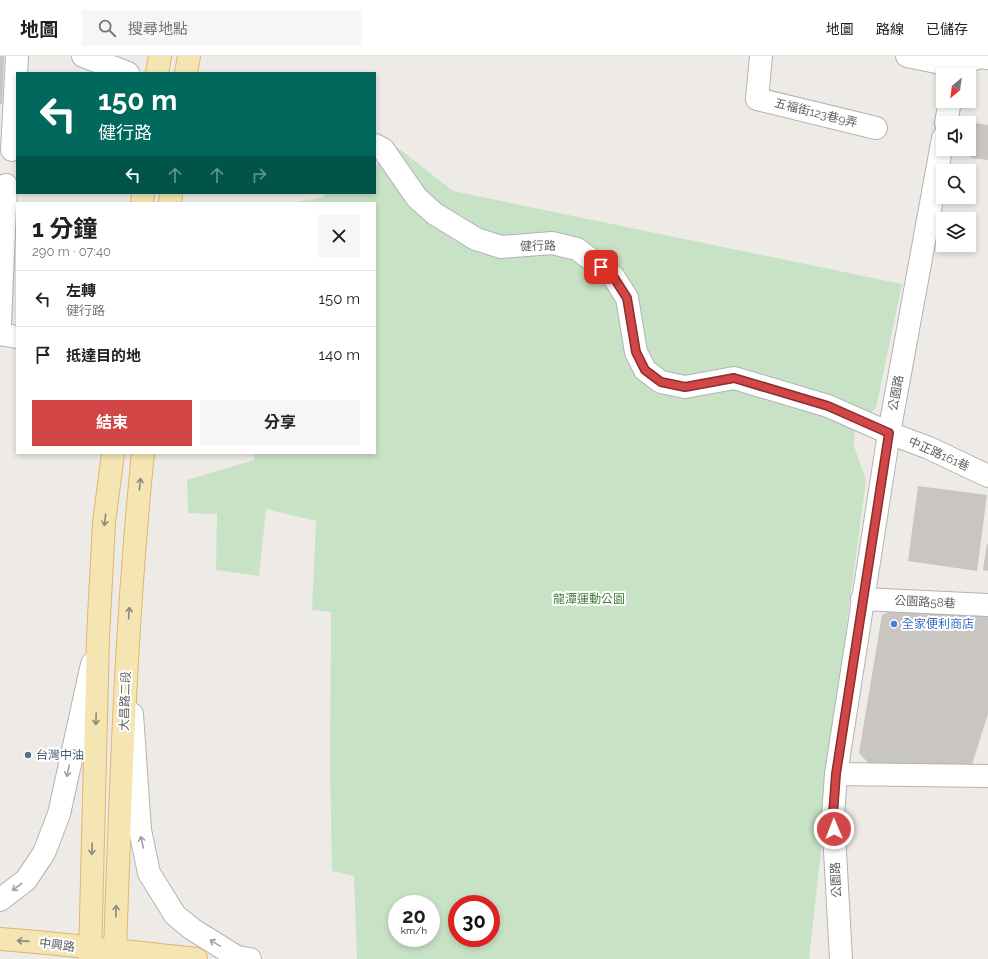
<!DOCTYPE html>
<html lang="zh-TW">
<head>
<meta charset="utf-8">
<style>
	:root { --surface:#fff; --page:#f6f6f6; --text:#222; --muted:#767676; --line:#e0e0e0; --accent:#d34647 }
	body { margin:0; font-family:Raleway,"Noto Sans TC",sans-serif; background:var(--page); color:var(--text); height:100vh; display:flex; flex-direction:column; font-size:15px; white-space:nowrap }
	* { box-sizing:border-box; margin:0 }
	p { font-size:13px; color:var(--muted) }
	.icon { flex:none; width:22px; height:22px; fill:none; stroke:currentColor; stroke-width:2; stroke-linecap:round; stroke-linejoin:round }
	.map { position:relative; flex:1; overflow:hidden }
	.sheet { position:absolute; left:16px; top:146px; width:360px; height:252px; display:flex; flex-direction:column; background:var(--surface); border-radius:0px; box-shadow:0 2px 6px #0003 }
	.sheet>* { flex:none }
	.hud { position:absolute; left:16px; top:16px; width:360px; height:122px; border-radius:0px; box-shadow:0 2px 6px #0003; background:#00695c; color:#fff; overflow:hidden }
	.needle { width:26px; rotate:209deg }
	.controls { position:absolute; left:936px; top:12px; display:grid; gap:8px }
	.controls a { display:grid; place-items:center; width:40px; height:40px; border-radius:0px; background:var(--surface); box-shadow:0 2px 6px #0003; font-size:20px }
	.speed { position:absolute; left:388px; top:839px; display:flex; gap:8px; font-size:20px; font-weight:700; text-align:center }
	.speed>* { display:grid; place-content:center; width:52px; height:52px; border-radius:50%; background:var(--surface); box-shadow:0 2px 6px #0003; line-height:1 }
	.speed small { font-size:10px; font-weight:400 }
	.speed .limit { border:6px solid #d22; background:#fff; color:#111 }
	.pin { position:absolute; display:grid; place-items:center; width:34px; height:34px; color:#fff; margin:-17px; border-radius:8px; box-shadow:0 2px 6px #0006 }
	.me { position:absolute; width:44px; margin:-22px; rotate:359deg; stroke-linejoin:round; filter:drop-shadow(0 0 3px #0008) }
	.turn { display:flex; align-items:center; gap:14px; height:84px; padding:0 16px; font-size:18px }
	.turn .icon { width:52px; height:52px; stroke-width:2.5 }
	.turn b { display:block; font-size:28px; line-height:34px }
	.lanes { display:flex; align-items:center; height:38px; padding:0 16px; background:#0003; justify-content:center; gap:20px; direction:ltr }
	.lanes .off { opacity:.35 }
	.round { display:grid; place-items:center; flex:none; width:42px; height:42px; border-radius:0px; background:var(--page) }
	.overview { display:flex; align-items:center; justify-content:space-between; height:68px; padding:0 16px }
	h1 { font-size:24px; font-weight:700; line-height:30px }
	.action { display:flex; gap:8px; margin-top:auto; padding:8px 16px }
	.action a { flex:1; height:46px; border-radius:0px; background:var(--accent); color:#fff; font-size:16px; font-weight:700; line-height:46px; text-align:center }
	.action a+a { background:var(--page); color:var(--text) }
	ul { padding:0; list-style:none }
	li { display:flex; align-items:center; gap:12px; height:56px; padding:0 16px; border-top:1px solid var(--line) }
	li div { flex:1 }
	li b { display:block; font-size:15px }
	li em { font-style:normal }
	header { display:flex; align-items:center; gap:24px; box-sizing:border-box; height:56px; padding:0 20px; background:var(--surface); border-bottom:1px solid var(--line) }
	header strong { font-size:19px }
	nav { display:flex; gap:22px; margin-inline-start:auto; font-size:14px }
	.search { width:280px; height:36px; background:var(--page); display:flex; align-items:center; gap:10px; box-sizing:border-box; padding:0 14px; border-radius:0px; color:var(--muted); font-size:15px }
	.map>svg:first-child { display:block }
	.green { fill:#c8e2c5; fill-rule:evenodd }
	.building { fill:#c9c6c2 }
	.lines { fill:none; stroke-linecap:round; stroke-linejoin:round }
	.minor-casing { stroke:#b1b3b6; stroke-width:24 }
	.major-casing { stroke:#e0b66d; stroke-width:24 }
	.minor { stroke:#fff; stroke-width:22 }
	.major { stroke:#f5e5b3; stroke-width:22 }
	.oneway { stroke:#8b897c }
	.oneway2 { stroke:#9ea0a2 }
	.route-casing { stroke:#892e2e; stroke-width:10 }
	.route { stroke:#d34647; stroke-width:7 }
	.shop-dot { fill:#3f7fe0; stroke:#fff; stroke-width:1.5 }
	.service-dot { fill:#5c6f8a; stroke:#fff; stroke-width:1.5 }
	.labels { text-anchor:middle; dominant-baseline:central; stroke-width:4; stroke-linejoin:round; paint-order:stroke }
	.street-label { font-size:12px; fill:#5d6164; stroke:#fff }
	.park-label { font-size:12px; fill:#438040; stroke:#fff }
	.shop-label { font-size:12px; fill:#366cbe; stroke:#fff; text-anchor:start }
	.service-label { font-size:12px; fill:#4e5e75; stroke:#fff; text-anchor:start }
</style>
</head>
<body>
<header>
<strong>地圖</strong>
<div class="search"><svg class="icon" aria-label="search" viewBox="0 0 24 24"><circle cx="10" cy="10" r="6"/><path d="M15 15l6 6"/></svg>搜尋地點</div>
<nav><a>地圖</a><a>路線</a><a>已儲存</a></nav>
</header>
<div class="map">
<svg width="988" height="903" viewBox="0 0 988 903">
	<rect width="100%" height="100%" fill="#eeebe6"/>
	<path class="green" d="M393 88 453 135 902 228 876 352 855 372 854 390 866 424 842 605 809 903H357L354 820 332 815 330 714 331 556 312 554 316 465 266 453 259 520 216 514 217 458 188 457 187 424 254 404 255 397H375V147H291L324 141 325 137H375V111ZM397 848H431V882H397ZM457 848H491V882H457Z"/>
	<g class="building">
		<polygon points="0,0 4,0 2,48 0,48"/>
		<polygon points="975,67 988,69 988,104 971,102"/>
		<polygon points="918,430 987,439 977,515 908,505"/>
		<polygon points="987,488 988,488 988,515 983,514"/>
		<polygon points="898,551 988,557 988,658 971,712 871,710 859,697 882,559"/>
	</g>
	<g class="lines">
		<g class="minor-casing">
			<g id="minor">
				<polyline points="83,0 128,17"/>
				<polyline points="761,0 757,43 876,72"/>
				<polyline points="907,0 956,10 979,1 988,2"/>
				<polyline points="946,67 950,45"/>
				<polyline points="375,89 383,93 417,142 435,158 476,183 501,191 552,187 577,193 613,220 627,242 636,296 645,314 661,326 685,331 734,322 828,350 889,377 929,392 988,420"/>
				<polyline points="12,94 17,0"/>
				<polyline points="0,268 6,129"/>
				<polyline points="0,278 17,281"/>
				<polyline points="862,543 988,549"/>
				<polyline points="132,658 140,774 149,817 175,859 192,873 237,901 250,903"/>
				<polyline points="836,718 988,720"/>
				<polyline points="0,844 26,824 44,797 59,758 92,608"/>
				<polyline points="841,903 833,759 836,718 889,377 943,82"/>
			</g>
		</g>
		<g class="major-casing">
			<g id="major">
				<polyline points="157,17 160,0"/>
				<polyline points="186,17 189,0"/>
				<polyline points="142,147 143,137"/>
				<polyline points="170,147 171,137"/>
				<path d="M0 883C66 888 131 896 196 903"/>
				<polyline points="90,903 98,581 104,467 113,397"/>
				<path d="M115 903V894C121 728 126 562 143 397"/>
			</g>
		</g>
		<use href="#minor" class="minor"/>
		<use href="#major" class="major"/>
	</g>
	<defs><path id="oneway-shaft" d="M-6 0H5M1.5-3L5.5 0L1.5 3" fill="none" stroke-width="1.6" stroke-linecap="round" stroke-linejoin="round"/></defs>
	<g class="oneway">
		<use href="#oneway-shaft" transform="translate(140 428) rotate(-84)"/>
		<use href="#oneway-shaft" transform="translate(105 464) rotate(96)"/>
		<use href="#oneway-shaft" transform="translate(129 557) rotate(-86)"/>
		<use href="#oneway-shaft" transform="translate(96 663) rotate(92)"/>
		<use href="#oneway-shaft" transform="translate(92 793) rotate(92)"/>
		<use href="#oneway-shaft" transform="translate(116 855) rotate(-88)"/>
		<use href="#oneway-shaft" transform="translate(23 885) rotate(-176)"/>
	</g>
	<g class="oneway2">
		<use href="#oneway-shaft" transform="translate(68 715) rotate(103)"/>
		<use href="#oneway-shaft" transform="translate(142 786) rotate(-103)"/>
		<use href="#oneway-shaft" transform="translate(17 831) rotate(143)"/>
		<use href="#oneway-shaft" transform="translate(215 887) rotate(-149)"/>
	</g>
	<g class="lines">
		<g class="route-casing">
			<polyline id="route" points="601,211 613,220 627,242 636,296 645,314 661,326 685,331 734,322 828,350 889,377 836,718 833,758 834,773"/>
		</g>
		<use href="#route" class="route"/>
	</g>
	<circle class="shop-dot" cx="894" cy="568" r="4"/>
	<circle class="service-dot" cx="28" cy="699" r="4"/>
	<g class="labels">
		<g class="street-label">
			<text transform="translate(816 57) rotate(14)">五福街123巷9弄</text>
			<text transform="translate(538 190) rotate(-1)">健行路</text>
			<text transform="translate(896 337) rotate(-80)">公園路</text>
			<text transform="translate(939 398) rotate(24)">中正路161巷</text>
			<text transform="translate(925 546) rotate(3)">公園路58巷</text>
			<text transform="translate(125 645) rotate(-88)">大昌路二段</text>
			<text transform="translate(836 824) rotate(-93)">公園路</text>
			<text transform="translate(57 889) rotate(7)">中興路</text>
		</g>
		<g class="park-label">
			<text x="589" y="543">龍潭運動公園</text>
		</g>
		<g class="shop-label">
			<text x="902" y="568">全家便利商店</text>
		</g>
		<g class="service-label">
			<text x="36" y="699">台灣中油</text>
		</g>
	</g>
</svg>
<div class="controls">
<a><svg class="needle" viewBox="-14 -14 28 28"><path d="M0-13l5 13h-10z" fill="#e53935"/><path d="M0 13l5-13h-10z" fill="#767676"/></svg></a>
<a><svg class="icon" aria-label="sound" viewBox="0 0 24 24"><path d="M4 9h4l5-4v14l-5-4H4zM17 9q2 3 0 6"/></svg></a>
<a><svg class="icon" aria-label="search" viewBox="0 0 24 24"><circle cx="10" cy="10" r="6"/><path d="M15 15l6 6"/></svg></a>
<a><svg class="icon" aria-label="layers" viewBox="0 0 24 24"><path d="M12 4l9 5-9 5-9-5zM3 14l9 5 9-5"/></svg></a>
</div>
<div class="speed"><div>20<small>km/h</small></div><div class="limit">30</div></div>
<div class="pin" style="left:601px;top:211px;background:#d93025"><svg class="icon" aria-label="arrive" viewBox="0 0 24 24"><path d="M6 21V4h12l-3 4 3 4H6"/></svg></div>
<svg class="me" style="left:834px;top:773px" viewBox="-20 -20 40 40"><circle r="17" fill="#d34647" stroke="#fff" stroke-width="3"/><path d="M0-11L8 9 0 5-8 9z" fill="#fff"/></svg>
<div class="hud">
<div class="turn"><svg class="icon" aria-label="left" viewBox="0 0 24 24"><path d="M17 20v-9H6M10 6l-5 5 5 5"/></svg><div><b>150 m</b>健行路</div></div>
<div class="lanes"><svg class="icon" aria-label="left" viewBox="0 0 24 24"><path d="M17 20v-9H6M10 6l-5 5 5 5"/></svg><svg class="icon off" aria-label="ahead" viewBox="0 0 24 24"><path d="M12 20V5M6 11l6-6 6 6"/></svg><svg class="icon off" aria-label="ahead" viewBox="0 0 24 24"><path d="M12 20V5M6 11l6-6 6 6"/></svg><svg class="icon off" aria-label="right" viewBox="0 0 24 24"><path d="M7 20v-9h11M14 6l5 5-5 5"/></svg></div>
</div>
<section class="sheet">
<div class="overview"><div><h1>1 分鐘</h1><p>290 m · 07:40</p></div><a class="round"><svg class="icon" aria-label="close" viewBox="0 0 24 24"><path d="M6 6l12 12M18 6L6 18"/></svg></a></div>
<ul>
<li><svg class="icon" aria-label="left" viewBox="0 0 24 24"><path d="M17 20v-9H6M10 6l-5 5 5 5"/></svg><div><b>左轉</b><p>健行路</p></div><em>150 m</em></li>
<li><svg class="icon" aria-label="arrive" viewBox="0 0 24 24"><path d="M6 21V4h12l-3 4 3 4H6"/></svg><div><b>抵達目的地</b></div><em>140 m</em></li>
</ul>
<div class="action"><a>結束</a><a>分享</a></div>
</section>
</div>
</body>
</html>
